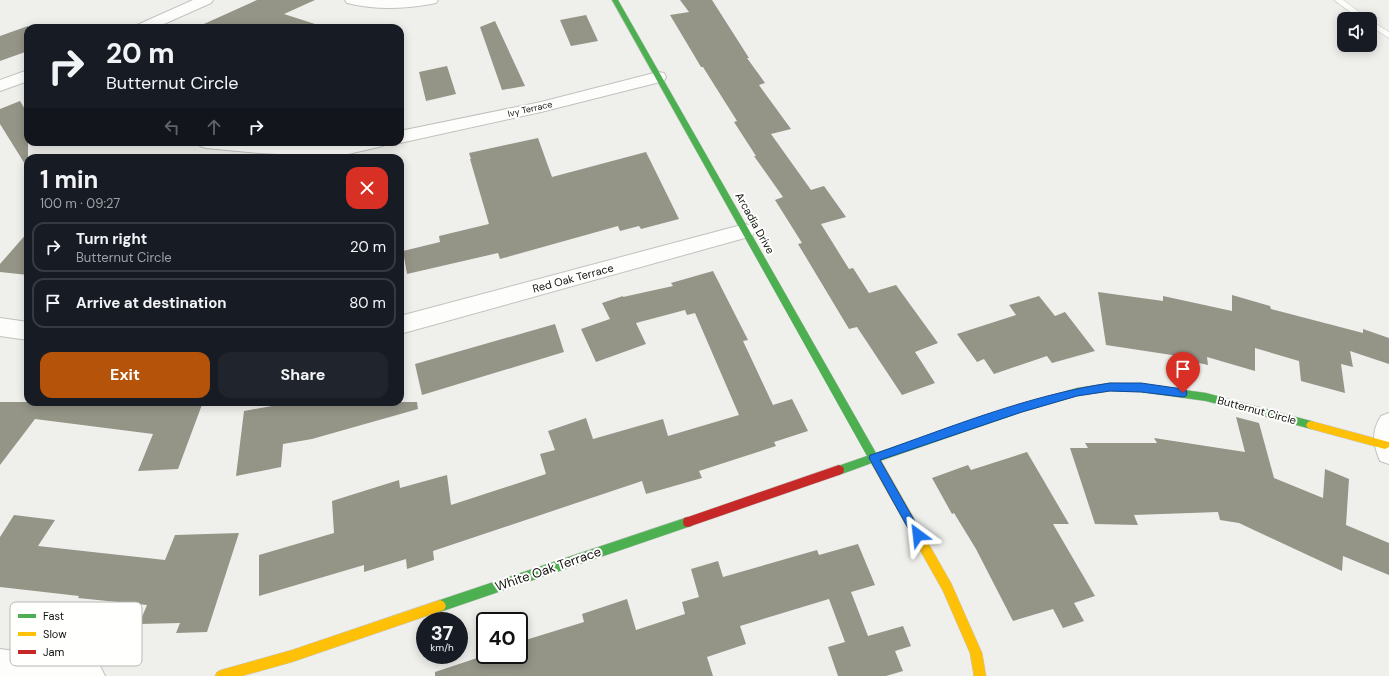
<!DOCTYPE html>
<html lang="en">
<head>
<meta charset="utf-8">
<style>
	:root { --surface:#171b24; --page:#20242c; --text:#f1f3f6; --muted:#9ea1a6; --line:#363941; --accent:#b45309 }
	body { margin:0; font-family:"DM Sans",sans-serif; background:var(--page); color:var(--text); height:100vh; display:flex; flex-direction:column; font-size:15px; white-space:nowrap }
	* { box-sizing:border-box; margin:0 }
	p { font-size:13px; color:var(--muted) }
	.icon { flex:none; width:22px; height:22px; fill:none; stroke:currentColor; stroke-width:2; stroke-linecap:round; stroke-linejoin:round }
	.map { position:relative; flex:1; overflow:hidden }
	.panel { position:absolute; left:24px; top:154px; width:380px; height:252px; display:flex; flex-direction:column; background:var(--surface); border-radius:12px; box-shadow:0 2px 10px #0003 }
	.panel>* { flex:none }
	.guide { position:absolute; left:24px; top:24px; width:380px; height:122px; border-radius:12px; box-shadow:0 2px 10px #0003; background:#171b24; color:var(--text); overflow:hidden }
	.tools { position:absolute; left:1337px; top:12px; display:grid; gap:8px }
	.tools a { display:grid; place-items:center; width:40px; height:40px; border-radius:8px; background:var(--surface); box-shadow:0 2px 10px #0003; font-size:20px }
	.speed { position:absolute; left:416px; top:612px; display:flex; gap:8px; font-size:20px; font-weight:700; text-align:center }
	.speed>* { display:grid; place-content:center; width:52px; height:52px; border-radius:50%; background:var(--surface); box-shadow:0 2px 10px #0003; line-height:1 }
	.speed small { font-size:10px; font-weight:400 }
	.speed .limit { border:2px solid #111; border-radius:6px; background:#fff; color:#111 }
	.pin { position:absolute; display:grid; place-items:center; width:34px; height:34px; color:#fff; margin:-41px -17px; border-radius:50% 50% 50% 0; rotate:-45deg; box-shadow:0 0 4px #0007 }
	.pin .icon { rotate:45deg }
	.me { position:absolute; width:44px; margin:-22px; rotate:330deg; stroke-linejoin:round; filter:drop-shadow(0 0 3px #0008) }
	.turn { display:flex; align-items:center; gap:14px; height:84px; padding:0 16px; font-size:18px }
	.turn .icon { width:52px; height:52px; stroke-width:2.5 }
	.turn b { display:block; font-size:28px; line-height:34px }
	.lanes { display:flex; align-items:center; height:38px; padding:0 16px; background:#0003; justify-content:center; gap:20px; direction:ltr }
	.lanes .off { opacity:.35 }
	.round { display:grid; place-items:center; flex:none; width:42px; height:42px; border-radius:12px; background:var(--page) }
	.summary { display:flex; align-items:center; justify-content:space-between; height:68px; padding:0 16px }
	h1 { font-size:24px; font-weight:700; line-height:30px }
	.primary-button { display:flex; gap:8px; margin-top:auto; padding:8px 16px }
	.primary-button a { flex:1; height:46px; border-radius:12px; background:var(--accent); color:#fff; font-size:16px; font-weight:700; line-height:46px; text-align:center }
	.primary-button a+a { background:var(--page); color:var(--text) }
	ul { padding:0; list-style:none }
	li { display:flex; align-items:center; gap:12px; height:50px; margin:0 8px 6px; padding:0 8px; border:2px solid var(--line); border-radius:12px }
	li div { flex:1 }
	li b { display:block; font-size:15px }
	li em { font-style:normal }
	.map>svg:first-child { display:block }
	.building { fill:#949487 }
	.lines { fill:none; stroke-linecap:round; stroke-linejoin:round }
	.lane-casing { stroke:#c1c2bf; stroke-width:1 }
	.street-casing { stroke:#c1c2bf; stroke-width:2 }
	.fast-casing { stroke:#c1c2bf; stroke-width:1 }
	.slow-casing { stroke:#c1c2bf; stroke-width:1 }
	.jam-casing { stroke:#c1c2bf; stroke-width:1 }
	.lane { fill:#fdfdfc; fill-rule:evenodd }
	.street { fill:#fdfdfc; fill-rule:evenodd }
	.fast { fill:#4caf50; fill-rule:evenodd }
	.slow { fill:#ffc107; fill-rule:evenodd }
	.jam { fill:#c62828; fill-rule:evenodd }
	.route { fill:#1a73e8; stroke:#114b97 }
	.labels { text-anchor:middle; dominant-baseline:central; stroke-width:4; stroke-linejoin:round; paint-order:stroke }
	.far-street-label { font-size:9px; fill:#11110f; stroke:#fffffe }
	.street-label { font-size:11px; fill:#11110f; stroke:#fffffe }
	.near-street-label { font-size:13px; fill:#11110f; stroke:#fffffe }
	.key { fill:#fffffe; stroke:#b8b8b6; stroke-width:1 }
	.key-label { font-size:11px; fill:#11110f }
</style>
</head>
<body>
<div class="map">
<svg width="1389" height="676" viewBox="0 0 1389 676">
	<rect width="100%" height="100%" fill="#eff0ec"/>
	<g class="building">
		<polygon points="257,0 315,0 284,14 315,24 314,28 195,28"/>
		<polygon points="680,0 712,0 749,58 747,58 765,83 759,85 791,129 771,134 811,190 824,186 846,217 821,224 849,269 853,268 869,293 896,285 938,343 915,352 935,383 902,395 857,327 849,329 798,244 802,243 775,200 783,197 754,156 756,156 734,122 737,121 703,67 701,67 670,15 689,12"/>
		<polygon points="586,15 598,41 571,46 560,20"/>
		<polygon points="495,21 525,86 502,90 480,27"/>
		<polygon points="28,26 28,51 0,61 0,36"/>
		<polygon points="447,66 456,94 426,101 419,72"/>
		<polygon points="20,101 28,114 28,169 0,124 0,109"/>
		<polygon points="538,138 552,177 646,152 679,219 641,229 639,226 620,231 618,226 500,259 498,253 407,274 403,251 440,242 439,236 489,224 470,159 471,159 469,153"/>
		<polygon points="28,232 28,275 0,272 0,264"/>
		<polygon points="713,271 748,340 743,341 773,405 792,399 808,431 774,442 776,446 699,471 702,478 646,494 642,481 433,551 434,560 407,569 406,559 364,572 364,565 259,596 259,555 334,533 332,501 399,480 400,488 447,475 451,505 546,474 540,454 555,450 548,431 586,418 593,439 663,419 668,436 739,415 695,313 687,315 685,310 636,323 646,344 596,362 581,329 610,319 602,303 623,296 623,297 673,286 671,283"/>
		<polygon points="1098,292 1163,301 1163,296 1232,311 1232,295 1270,306 1271,309 1363,333 1363,329 1389,338 1389,364 1350,351 1353,367 1341,364 1345,393 1301,381 1299,361 1255,348 1255,371 1207,357 1208,365 1185,360 1185,357 1106,345"/>
		<polygon points="1039,296 1055,316 1065,312 1095,351 1052,363 1047,356 994,374 984,359 977,362 957,334 1016,315 1009,305"/>
		<polygon points="555,324 564,352 422,395 415,364"/>
		<polygon points="0,402 203,402 178,469 138,471 153,434 35,419 0,465"/>
		<polygon points="294,402 417,402 418,409 312,439 283,444 281,467 236,476 244,411"/>
		<polygon points="1236,417 1259,423 1274,478 1323,498 1325,469 1349,479 1346,525 1389,543 1389,575 1343,556 1342,571 1239,523 1220,520 1218,512 1134,515 1138,525 1095,524 1070,448 1088,448 1085,443 1157,443 1154,438 1245,452"/>
		<polygon points="1027,452 1069,524 1053,524 1095,596 1074,603 1084,621 1063,628 1053,609 1013,621 976,549 954,513 952,514 932,478 968,465 971,470"/>
		<polygon points="14,515 55,520 38,546 165,560 175,535 239,533 207,632 176,633 180,623 139,624 147,605 78,598 79,596 0,587 0,537"/>
		<polygon points="858,544 875,585 851,592 868,636 903,626 911,646 895,651 903,671 886,676 838,676 828,647 845,642 829,599 740,626 746,644 707,657 713,676 435,676 435,672 483,656 483,653 485,652 485,655 519,655 519,642 584,622 582,614 627,599 636,630 685,614 682,602 699,597 691,569 718,561 723,577 817,550 819,555"/>
	</g>
	<g class="lines">
		<g class="lane-casing">
			<g id="lane">
				<polygon points="1334,0 1343,0 1369,19 1360,19"/>
				<polygon points="1370,20 1389,32 1389,38 1370,26"/>
			</g>
		</g>
		<g class="street-casing">
			<g id="street">
				<polygon points="193,0 213,0 211,3 155,28 134,28 137,25"/>
				<path d="M345 0H438L436 3 431 4C403 9 375 10 347 3Z"/>
				<polygon points="28,70 28,81 0,91 0,80"/>
				<polygon points="658,72 664,73 666,77 664,81 541,112 400,143 397,142 400,142 400,131 541,102"/>
				<polygon points="197,142 278,142 335,145 349,142 386,142 383,146 335,157 259,153 206,148 200,146"/>
				<polygon points="745,224 752,226 755,231 752,236 400,334 400,316"/>
				<polygon points="0,318 28,322 28,340 0,336"/>
				<path d="M1389 413V464L1380 461C1373 444 1371 432 1381 416Z"/>
				<polygon points="0,649 90,661 100,666 105,676 0,676"/>
			</g>
		</g>
		<g class="fast-casing">
			<g id="fast">
				<polygon points="612,0 618,0 876,453 1022,404 1077,388 1110,383 1141,384 1206,393 1311,421 1314,422 1316,425 1314,428 1311,429 1206,401 1141,392 1110,391 1077,396 1022,412 880,461 879,463 875,465 872,463 839,475 835,473 834,470 835,467 867,456"/>
				<polygon points="688,517 692,518 693,522 692,526 688,527 440,612 436,610 434,606 436,602 440,600"/>
			</g>
		</g>
		<g class="slow-casing">
			<g id="slow">
				<polygon points="1311,421 1385,441 1389,442 1389,447 1385,449 1311,429 1308,428 1306,425 1308,422"/>
				<polygon points="875,455 879,457 951,583 982,653 986,676 974,676 970,653 943,591 871,463 870,460 871,457"/>
				<polygon points="440,600 444,602 446,606 444,610 292,662 242,676 215,676 217,672 221,670 292,650"/>
			</g>
		</g>
		<g class="jam-casing">
			<polygon id="jam" points="839,465 843,467 844,470 843,473 839,475 688,527 684,526 683,522 684,518 688,517"/>
		</g>
		<use href="#lane" class="lane"/>
		<use href="#street" class="street"/>
		<use href="#fast" class="fast"/>
		<use href="#slow" class="slow"/>
		<use href="#jam" class="jam"/>
	</g>
	<path class="route" d="M1110 383H1141L1183 389 1186 390 1187 393 1186 396 1183 397 1141 392 1110 391 1077 396 1022 412 880 460 921 532 923 535 921 539 918 540 914 539 869 458 870 455 874 454C951 427 1029 395 1110 383Z"/>
	<g class="labels">
		<g class="far-street-label">
			<text transform="translate(530 109) rotate(-13)">Ivy Terrace</text>
		</g>
		<g class="street-label">
			<text transform="translate(755 223) rotate(61)">Arcadia Drive</text>
			<text transform="translate(573 278) rotate(-15)">Red Oak Terrace</text>
			<text transform="translate(1257 410) rotate(15)">Butternut Circle</text>
		</g>
		<g class="near-street-label">
			<text transform="translate(548 569) rotate(-19)">White Oak Terrace</text>
		</g>
	</g>
	<rect x="10" y="602" width="132" height="64" rx="6" class="key"/>
	<rect x="18" y="614" width="18" height="4" fill="#4caf50"/>
	<rect x="18" y="632" width="18" height="4" fill="#ffc107"/>
	<rect x="18" y="650" width="18" height="4" fill="#c62828"/>
	<g class="key-label">
		<text x="43" y="620">Fast</text>
		<text x="43" y="638">Slow</text>
		<text x="43" y="656">Jam</text>
	</g>
</svg>
<div class="tools">
<a><svg class="icon" aria-label="sound" viewBox="0 0 24 24"><path d="M4 9h4l5-4v14l-5-4H4zM17 9q2 3 0 6"/></svg></a>
</div>
<div class="speed"><div>37<small>km/h</small></div><div class="limit">40</div></div>
<div class="pin" style="left:1183px;top:393px;background:#d93025"><svg class="icon" aria-label="arrive" viewBox="0 0 24 24"><path d="M6 21V4h12l-3 4 3 4H6"/></svg></div>
<svg class="me" style="left:918px;top:535px" viewBox="-20 -20 40 40"><path d="M0-17L14 15 0 8-14 15z" fill="#1a73e8" stroke="#fff" stroke-width="4"/></svg>
<div class="guide">
<div class="turn"><svg class="icon" aria-label="right" viewBox="0 0 24 24"><path d="M7 20v-9h11M14 6l5 5-5 5"/></svg><div><b>20 m</b>Butternut Circle</div></div>
<div class="lanes"><svg class="icon off" aria-label="left" viewBox="0 0 24 24"><path d="M17 20v-9H6M10 6l-5 5 5 5"/></svg><svg class="icon off" aria-label="ahead" viewBox="0 0 24 24"><path d="M12 20V5M6 11l6-6 6 6"/></svg><svg class="icon" aria-label="right" viewBox="0 0 24 24"><path d="M7 20v-9h11M14 6l5 5-5 5"/></svg></div>
</div>
<section class="panel">
<div class="summary"><div><h1>1 min</h1><p>100 m · 09:27</p></div><a class="round" style="background:#d93025;color:#fff"><svg class="icon" aria-label="close" viewBox="0 0 24 24"><path d="M6 6l12 12M18 6L6 18"/></svg></a></div>
<ul>
<li><svg class="icon" aria-label="right" viewBox="0 0 24 24"><path d="M7 20v-9h11M14 6l5 5-5 5"/></svg><div><b>Turn right</b><p>Butternut Circle</p></div><em>20 m</em></li>
<li><svg class="icon" aria-label="arrive" viewBox="0 0 24 24"><path d="M6 21V4h12l-3 4 3 4H6"/></svg><div><b>Arrive at destination</b></div><em>80 m</em></li>
</ul>
<div class="primary-button"><a>Exit</a><a>Share</a></div>
</section>
</div>
</body>
</html>
